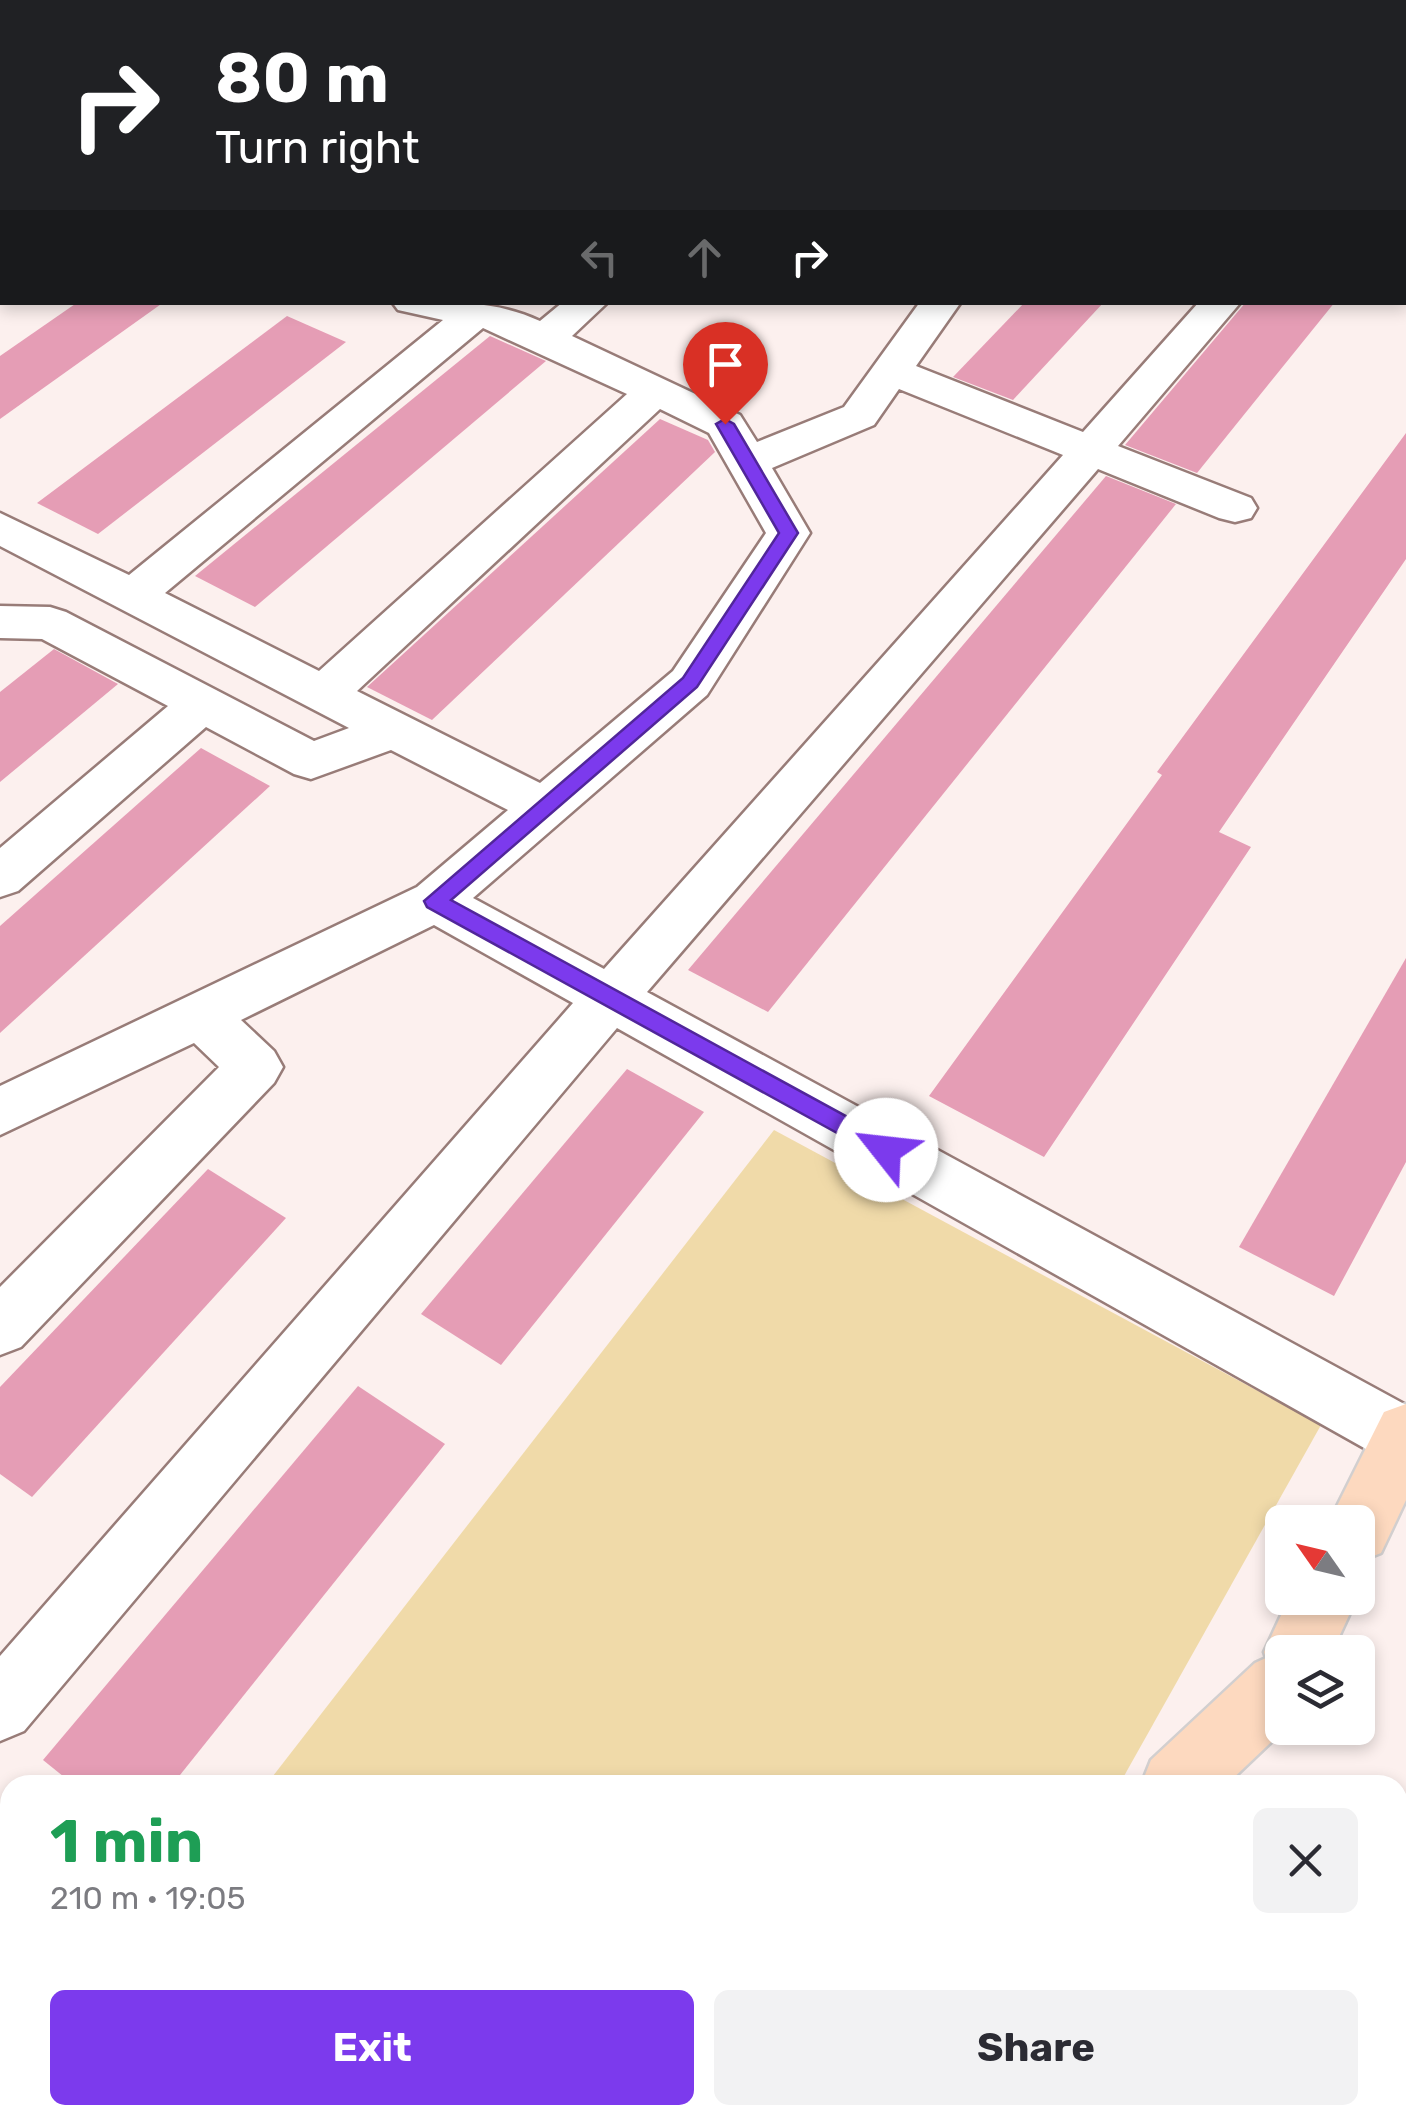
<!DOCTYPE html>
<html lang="en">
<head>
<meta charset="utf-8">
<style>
	:root { --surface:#fff; --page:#f2f2f3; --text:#2b2b33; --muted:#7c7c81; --accent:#7c3aed }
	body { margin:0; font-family:Rubik,sans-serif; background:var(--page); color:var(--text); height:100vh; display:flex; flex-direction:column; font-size:38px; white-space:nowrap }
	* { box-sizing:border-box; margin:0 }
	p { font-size:32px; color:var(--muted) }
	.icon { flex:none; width:55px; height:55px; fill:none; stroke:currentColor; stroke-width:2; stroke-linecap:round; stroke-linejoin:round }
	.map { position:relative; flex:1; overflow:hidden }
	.drawer { position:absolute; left:0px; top:1775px; width:1408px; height:350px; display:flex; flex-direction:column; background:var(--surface); border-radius:30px 30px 0 0; box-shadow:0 5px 15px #0003 }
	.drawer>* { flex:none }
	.hud { position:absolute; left:0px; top:0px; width:1408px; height:305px; box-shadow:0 5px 15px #0003; background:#202124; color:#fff; overflow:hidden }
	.needle { width:65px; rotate:304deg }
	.controls { position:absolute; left:1265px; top:1505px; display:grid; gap:20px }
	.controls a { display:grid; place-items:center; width:110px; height:110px; border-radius:15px; background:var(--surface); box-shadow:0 5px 15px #0003; font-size:50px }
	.pin { position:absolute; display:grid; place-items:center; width:85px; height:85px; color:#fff; margin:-102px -42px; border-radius:50% 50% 50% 0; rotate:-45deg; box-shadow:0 0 10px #0007 }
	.pin .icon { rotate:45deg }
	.me { position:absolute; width:110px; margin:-55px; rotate:299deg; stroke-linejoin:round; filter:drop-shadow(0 0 8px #0008) }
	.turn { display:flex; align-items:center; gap:35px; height:210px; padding:0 50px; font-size:45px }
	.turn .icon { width:130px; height:130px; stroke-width:2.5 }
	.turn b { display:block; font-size:70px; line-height:85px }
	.lanes { display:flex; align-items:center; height:95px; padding:0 50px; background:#0003; justify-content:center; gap:50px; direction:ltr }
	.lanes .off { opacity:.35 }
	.round { display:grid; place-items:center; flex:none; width:105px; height:105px; border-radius:15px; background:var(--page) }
	.overview { display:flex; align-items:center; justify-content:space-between; height:170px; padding:0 50px }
	h1 { font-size:60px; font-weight:700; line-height:75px; color:#1e9e55 }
	.button { display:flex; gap:20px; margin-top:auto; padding:20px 50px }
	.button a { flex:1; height:115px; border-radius:15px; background:var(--accent); color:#fff; font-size:40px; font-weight:700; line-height:115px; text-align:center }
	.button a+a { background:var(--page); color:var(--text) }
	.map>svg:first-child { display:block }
	.green { fill:#f0daa9 }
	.building { fill:#e59db5 }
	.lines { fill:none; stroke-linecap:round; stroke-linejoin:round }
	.minor-casing { stroke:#987c78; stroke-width:5 }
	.major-casing { stroke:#d2cfcf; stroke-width:5 }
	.minor { fill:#fff; fill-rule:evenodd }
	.major { fill:#fdd9bf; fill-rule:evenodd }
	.route { fill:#7c3aed; stroke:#51269a; stroke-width:2.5 }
</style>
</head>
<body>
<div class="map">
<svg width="1406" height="2125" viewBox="0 0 1406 2125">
	<rect width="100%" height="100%" fill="#fcf0ee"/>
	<g class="green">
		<polygon points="774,1130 1321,1425 1119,1785 266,1785"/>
		<polygon points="11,2115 933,2115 927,2125 3,2125"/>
	</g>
	<g class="building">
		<polygon points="78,302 164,302 0,419 0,356"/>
		<polygon points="1025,302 1104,302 1013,400 953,377"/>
		<polygon points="1246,302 1335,302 1197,473 1125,445"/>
		<polygon points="287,316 346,342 98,534 37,503"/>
		<polygon points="490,336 546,361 255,607 195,576"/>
		<polygon points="660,419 708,440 715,452 432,720 367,687"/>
		<polygon points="1406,433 1406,559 1219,832 1251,847 1044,1157 929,1096 1162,775 1157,772"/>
		<polygon points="1106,476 1176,504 768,1012 688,970"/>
		<polygon points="54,649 118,684 0,782 0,692"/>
		<polygon points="201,748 270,786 0,1033 0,926"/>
		<polygon points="1406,958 1406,1162 1334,1296 1239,1247"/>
		<polygon points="627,1069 704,1112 501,1365 421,1314"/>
		<polygon points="208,1169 286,1218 32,1497 0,1474 0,1387"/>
		<polygon points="358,1386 445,1444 172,1785 74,1785 43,1760"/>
	</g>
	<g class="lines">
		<g class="minor-casing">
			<g id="minor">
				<polygon points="549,0 589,0 591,2 551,2"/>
				<polygon points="915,0 955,0 957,2 917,2"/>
				<rect x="0" y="6" width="2" height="21"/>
				<polygon points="2,64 2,86 0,87 0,65"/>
				<rect x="1405" y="140" width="1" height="22"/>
				<polygon points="0,234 2,235 2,259 0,258"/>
				<path d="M392 302C444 302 493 299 540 321L563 302H608L572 336 740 415 757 442 844 407 920 302H961L916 366 1083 432 1199 302H1241L1118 446 1251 498 1257 508 1251 518 1235 522 1219 518 1098 469 647 992 1406 1405V1465L1382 1458 617 1028 24 1731 0 1741V1656L573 1003 434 925 241 1020 274 1051 283 1067 274 1083 21 1347 0 1355V1287L219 1067 194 1043 0 1135V1086L417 887 508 810 391 750 311 779 294 774 206 727 18 891 0 897V848L168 706 42 639 0 638V606L50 607 66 612 314 741 349 728 0 546V513L129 575 443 320 398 310ZM483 328 627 394 319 671 165 593ZM899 389 1063 455 604 969 473 898 707 695 810 533 772 468 874 425ZM660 409 709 433 766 533 673 671 540 783 357 691Z"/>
			</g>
		</g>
		<g class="major-casing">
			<g id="major">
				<polygon points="1406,1404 1406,1500 1381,1553 1358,1562 1358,1522 1329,1522 1384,1412"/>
				<polygon points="1289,1598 1357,1598 1332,1652 1282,1652 1282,1728 1286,1728 1226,1785 1141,1785 1151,1760 1255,1663 1266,1658 1264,1652"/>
				<polygon points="1406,1964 1406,2054 1398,2057 1398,1968"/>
				<polygon points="936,2115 1014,2115 1010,2125 932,2125"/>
				<polygon points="1037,2115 1114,2115 1110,2125 1033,2125"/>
				<polygon points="1317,2115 1394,2115 1390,2125 1313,2125"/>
			</g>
		</g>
		<use href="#minor" class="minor"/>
		<use href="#major" class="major"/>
	</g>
	<polygon class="route" points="725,419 734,424 798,533 697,687 451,900 895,1143 898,1150 895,1158 886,1160 427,907 424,901 683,678 779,533 716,424"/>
</svg>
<div class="controls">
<a><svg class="needle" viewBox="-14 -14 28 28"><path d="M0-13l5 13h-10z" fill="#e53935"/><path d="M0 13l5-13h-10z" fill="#7c7c81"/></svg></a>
<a><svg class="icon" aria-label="layers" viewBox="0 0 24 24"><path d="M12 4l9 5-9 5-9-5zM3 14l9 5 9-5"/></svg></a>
</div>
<div class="pin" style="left:725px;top:424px;background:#d93025"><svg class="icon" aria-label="arrive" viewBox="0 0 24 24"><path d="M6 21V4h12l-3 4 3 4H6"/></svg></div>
<svg class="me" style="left:886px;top:1150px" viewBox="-20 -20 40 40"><circle r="19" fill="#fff"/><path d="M0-13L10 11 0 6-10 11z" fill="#7c3aed"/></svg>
<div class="hud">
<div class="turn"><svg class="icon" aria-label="right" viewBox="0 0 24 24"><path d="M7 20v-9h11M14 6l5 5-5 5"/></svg><div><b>80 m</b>Turn right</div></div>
<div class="lanes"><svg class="icon off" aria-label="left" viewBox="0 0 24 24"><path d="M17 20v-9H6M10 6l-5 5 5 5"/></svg><svg class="icon off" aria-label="ahead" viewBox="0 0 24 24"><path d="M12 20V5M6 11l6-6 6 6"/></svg><svg class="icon" aria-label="right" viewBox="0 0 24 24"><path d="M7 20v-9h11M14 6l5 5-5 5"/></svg></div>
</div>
<section class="drawer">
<div class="overview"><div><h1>1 min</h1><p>210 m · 19:05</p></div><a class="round"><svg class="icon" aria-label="close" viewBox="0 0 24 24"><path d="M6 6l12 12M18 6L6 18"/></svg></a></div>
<div class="button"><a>Exit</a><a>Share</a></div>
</section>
</div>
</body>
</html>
